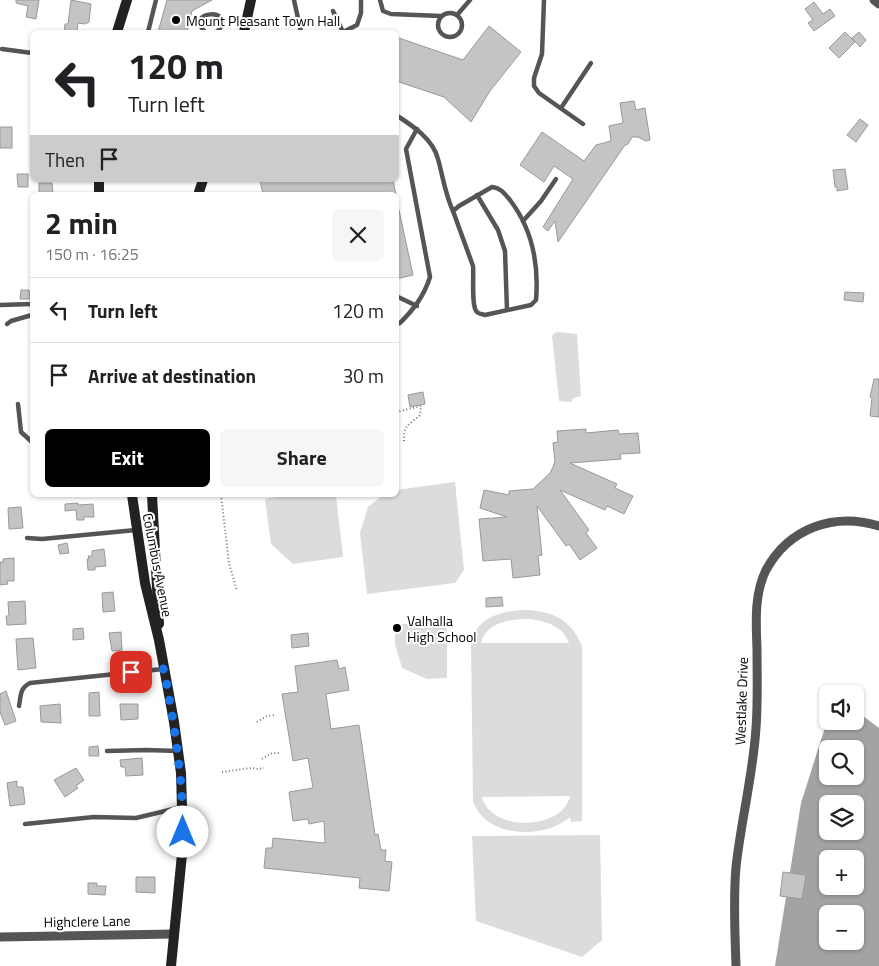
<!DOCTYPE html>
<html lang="en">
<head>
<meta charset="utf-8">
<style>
	:root { --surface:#fff; --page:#f6f6f6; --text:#202124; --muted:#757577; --line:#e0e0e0; --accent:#000 }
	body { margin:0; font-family:"Titillium Web",sans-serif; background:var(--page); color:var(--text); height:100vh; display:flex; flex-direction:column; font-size:19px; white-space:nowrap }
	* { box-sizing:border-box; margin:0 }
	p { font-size:16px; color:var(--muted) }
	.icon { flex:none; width:28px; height:28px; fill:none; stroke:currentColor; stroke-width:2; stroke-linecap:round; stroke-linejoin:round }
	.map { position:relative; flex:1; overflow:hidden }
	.side { position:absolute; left:30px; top:192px; width:369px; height:305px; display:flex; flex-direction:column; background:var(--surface); border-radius:8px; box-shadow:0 1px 4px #0004 }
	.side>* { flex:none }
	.hud { position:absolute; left:30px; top:30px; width:369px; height:152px; border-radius:8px; box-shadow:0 1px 4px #0004; background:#fff; color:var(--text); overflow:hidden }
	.fabs { position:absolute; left:819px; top:685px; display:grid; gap:10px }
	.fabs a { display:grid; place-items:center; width:45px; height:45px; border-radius:8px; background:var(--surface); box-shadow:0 1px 4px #0004; font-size:25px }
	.pin { position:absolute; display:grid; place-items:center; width:42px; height:42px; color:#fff; margin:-21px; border-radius:10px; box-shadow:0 2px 8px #0006 }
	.me { position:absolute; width:55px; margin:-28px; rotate:0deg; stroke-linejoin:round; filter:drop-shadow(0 0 4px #0008) }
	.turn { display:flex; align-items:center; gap:18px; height:105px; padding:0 15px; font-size:22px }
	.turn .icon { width:65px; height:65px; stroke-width:2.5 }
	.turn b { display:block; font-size:35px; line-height:42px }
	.then { display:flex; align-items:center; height:48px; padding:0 15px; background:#0003; gap:10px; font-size:19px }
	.round { display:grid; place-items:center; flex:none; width:52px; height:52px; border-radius:8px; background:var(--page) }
	.summary { display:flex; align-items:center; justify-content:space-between; height:85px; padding:0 15px }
	h1 { font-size:30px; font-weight:700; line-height:38px }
	.cta { display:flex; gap:10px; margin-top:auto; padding:10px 15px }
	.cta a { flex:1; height:58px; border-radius:8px; background:var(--accent); color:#fff; font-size:20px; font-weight:700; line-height:58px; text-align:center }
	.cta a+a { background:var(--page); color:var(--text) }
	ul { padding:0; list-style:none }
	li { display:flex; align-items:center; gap:15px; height:65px; padding:0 15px; border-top:1px solid var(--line) }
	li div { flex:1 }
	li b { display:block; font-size:19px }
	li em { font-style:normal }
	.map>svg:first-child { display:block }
	.green { fill:#dcdcdc; fill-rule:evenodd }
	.water { fill:#a3a3a3; fill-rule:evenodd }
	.building { fill:#c4c4c4; stroke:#999 }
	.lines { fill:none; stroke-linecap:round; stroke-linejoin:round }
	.path { stroke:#777; stroke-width:2; stroke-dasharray:1 2.5; stroke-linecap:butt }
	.lane { stroke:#555; stroke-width:4.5 }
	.street { stroke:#555; stroke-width:9 }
	.secondary { stroke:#222; stroke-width:10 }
	.route { stroke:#1a73e8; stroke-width:9; stroke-dasharray:0 16.2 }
	.poi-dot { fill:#000; stroke:#fff; stroke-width:2 }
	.labels { text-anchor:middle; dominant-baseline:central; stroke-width:4; stroke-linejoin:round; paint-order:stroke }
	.poi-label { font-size:14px; fill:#000; stroke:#fff; text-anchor:start }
	.street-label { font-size:14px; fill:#000; stroke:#fff }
</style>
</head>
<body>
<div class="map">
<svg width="879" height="966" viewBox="0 0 879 966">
	<rect width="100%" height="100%" fill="#fff"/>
	<g class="green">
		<polygon points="558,332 577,334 581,396 573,398 571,402 559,401 552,336 554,333"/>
		<polygon points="455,482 464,570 455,583 367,594 360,533 368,507 383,495 396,495 396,490"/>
		<polygon points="289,495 336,495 343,557 293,564 271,544 265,499"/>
		<path d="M527 610C555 612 571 620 582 646V821L571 822 570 817C544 840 485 838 473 801L471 643C476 617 504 610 527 610ZM529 619C546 621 563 626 569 643H481C486 622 510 619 529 619ZM570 796C563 831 490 832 482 797Z"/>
		<polygon points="395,624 440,624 447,629 447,678 427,679 402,668 395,644"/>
		<polygon points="600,835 602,940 582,957 476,921 472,836"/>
	</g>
	<path class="water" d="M855 710 879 728V966H775L801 803 827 721H855ZM828 749H855V776H828ZM828 804H855V831H828ZM828 859H855V886H828ZM828 914H855V941H828Z"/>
	<g class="building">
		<polygon points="16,0 39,0 36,19 26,17 28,6 16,3"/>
		<polygon points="71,0 91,4 89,22 85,24 78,23 77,32 64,32 65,24 68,24"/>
		<polygon points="167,0 212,0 192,11 187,32 158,32"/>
		<polygon points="814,2 823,14 830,9 835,16 814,31 808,23 813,20 805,9"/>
		<polygon points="489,26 521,52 490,91 471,122 444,97 396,81 396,37 463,60"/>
		<polygon points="845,32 855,42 839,58 829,48"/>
		<polygon points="859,32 866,40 860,47 852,38"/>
		<polygon points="634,101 636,110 645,108 650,140 646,141 638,137 632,137 628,144 625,145 558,242 555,221 548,231 543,227 573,179 554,166 544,182 520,165 542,132 584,161 596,145 611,141 609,126 623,123 620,103"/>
		<polygon points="860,119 868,125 856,142 847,135"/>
		<rect x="0" y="127" width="12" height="21"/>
		<polygon points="845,169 848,189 837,191 837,187 835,187 833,170"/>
		<polygon points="17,174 28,174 28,187 18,187"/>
		<polygon points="260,180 393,180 396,195 263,195"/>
		<polygon points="39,183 52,183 53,195 39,195"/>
		<polygon points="396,210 399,210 413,275 396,279"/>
		<polygon points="21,290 29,290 30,299 20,299"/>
		<polygon points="845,292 864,293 863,302 844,300"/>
		<polygon points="874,379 879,379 879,417 870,416 872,398 870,397"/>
		<polygon points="423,392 425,404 410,407 408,395"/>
		<polygon points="586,429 586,433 618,430 619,434 638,433 640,453 620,454 621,459 570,463 617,484 615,488 633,496 624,514 607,506 605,510 560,490 589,530 586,533 597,548 580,560 569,544 566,546 537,506 542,555 538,556 540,575 513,578 511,559 483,561 479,519 507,517 480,508 484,490 509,495 509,491 533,489 550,473 553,467 555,461 553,443 558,442 557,431"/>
		<polygon points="78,503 78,505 93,504 94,517 84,517 84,520 77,520 76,510 65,511 65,504"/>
		<polygon points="21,507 23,528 9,529 8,508"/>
		<polygon points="67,543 69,553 60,554 58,545"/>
		<polygon points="104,549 106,566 95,567 95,570 88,570 87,559 89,559 88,556 92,556 92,551"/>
		<polygon points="14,558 14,581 7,581 8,584 0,585 0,562 3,562 3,559"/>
		<polygon points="113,592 115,611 103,612 102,593"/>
		<polygon points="502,597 503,606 486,607 486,598"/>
		<polygon points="25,601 26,624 7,625 6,616 9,616 8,602"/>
		<polygon points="83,628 84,639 73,640 73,629"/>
		<polygon points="121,632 122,650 112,651 109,633"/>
		<polygon points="308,633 309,646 292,648 291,635"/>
		<polygon points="33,638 36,668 18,670 16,639"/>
		<polygon points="337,660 339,669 345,667 349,690 326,694 331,729 359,725 375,835 378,834 381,850 386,850 385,861 392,862 389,891 359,888 360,878 264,868 266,848 272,848 273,838 325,843 324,821 309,824 308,819 293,821 289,792 313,788 308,758 293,761 282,694 298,692 295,666"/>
		<polygon points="6,691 16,721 5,725 0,712 0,694"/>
		<polygon points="99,692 100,716 89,716 89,693"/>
		<polygon points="60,704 61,723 41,722 40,706"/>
		<polygon points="120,704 138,704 138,719 121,720"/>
		<polygon points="98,746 99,756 89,756 89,747"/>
		<polygon points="142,758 143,775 126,776 125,767 121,767 120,760"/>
		<polygon points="76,768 84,780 76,786 78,788 65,797 54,780"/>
		<polygon points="17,781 17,787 23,787 25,804 10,806 7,783"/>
		<polygon points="783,872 806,875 802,899 780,896"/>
		<polygon points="136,877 155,877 155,893 136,892"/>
		<polygon points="88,883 97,883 97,886 106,886 105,895 88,894"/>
	</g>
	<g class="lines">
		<g class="path">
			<path d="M396 412 421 406 420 415C408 426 403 425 404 443"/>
			<polyline points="221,495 229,563 237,591"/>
			<polyline points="257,722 267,716 275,715"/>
			<polyline points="262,759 272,753 281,753"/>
			<polyline points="222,772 251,768 258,769 264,768"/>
		</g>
		<g class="lane">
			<polyline points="294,0 301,32"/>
			<polyline points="380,0 383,11 391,14 441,16"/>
			<polyline points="544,0 542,54 534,78 534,86 539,93 583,124"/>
			<polyline points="333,11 343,32 357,25 361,13 361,0"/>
			<circle cx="450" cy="25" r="12"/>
			<polyline points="457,15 470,0"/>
			<polyline points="148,32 156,0"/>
			<path d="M205 32C183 9 239 8 217 32"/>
			<polyline points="2,49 32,53"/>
			<polyline points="561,108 591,63"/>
			<path d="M396 115C413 126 433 139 438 159 443 177 445 194 453 211"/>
			<path d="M492 187C501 188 504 193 510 200 532 229 539 264 536 300L531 305 485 315C482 314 479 314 477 312 471 307 474 275 473 266L453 211 459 206Z"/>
			<polyline points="477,195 498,230 505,251 507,310"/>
			<polyline points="523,221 541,201 556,179"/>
			<polyline points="396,296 417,306"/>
			<polyline points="0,305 32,304"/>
			<polyline points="7,324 11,321 32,315"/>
			<path d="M396 324 400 323C414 309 424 296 430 277L406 149 417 129"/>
			<polyline points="18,404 21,432 32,442"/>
			<polyline points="27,538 42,539 136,530"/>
			<path d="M19 706C21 695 20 688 30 683L163 669"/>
			<polyline points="107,751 146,750 178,751"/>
			<polyline points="25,824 94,817 136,818 182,807"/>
		</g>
		<g class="street">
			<polyline points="874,0 879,4"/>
			<polyline points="0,937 174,934"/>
			<path d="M736 966C735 933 733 900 736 867 741 821 753 775 756 728 758 702 757 675 757 649 756 623 754 594 766 570 789 528 834 512 879 526"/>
		</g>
		<g class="secondary">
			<polyline points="117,32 127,0"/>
			<polyline points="244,32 251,0"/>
			<polyline points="99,180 99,195"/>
			<polyline points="198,195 203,180"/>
			<polyline points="132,495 145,583 159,640 174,722 181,773 183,844 171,966"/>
			<polyline points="152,495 159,624"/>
		</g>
	</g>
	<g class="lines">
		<path class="route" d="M131 672 164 669C174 724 183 777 183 832"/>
	</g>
	<g class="poi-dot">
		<circle cx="176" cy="20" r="5"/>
		<circle cx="397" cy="628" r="5"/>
	</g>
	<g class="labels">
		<g class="poi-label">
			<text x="186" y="20">Mount Pleasant Town Hall</text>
			<text x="407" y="620">Valhalla<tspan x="407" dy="16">High School</tspan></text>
		</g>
		<g class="street-label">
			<text transform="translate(158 565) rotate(79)">Columbus Avenue</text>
			<text transform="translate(741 701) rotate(-88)">Westlake Drive</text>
			<text transform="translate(87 921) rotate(-1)">Highclere Lane</text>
		</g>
	</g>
</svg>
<div class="fabs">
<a><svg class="icon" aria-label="sound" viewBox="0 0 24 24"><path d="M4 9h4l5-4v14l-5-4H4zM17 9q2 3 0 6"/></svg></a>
<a><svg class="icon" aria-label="search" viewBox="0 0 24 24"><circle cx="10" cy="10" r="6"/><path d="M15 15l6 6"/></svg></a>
<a><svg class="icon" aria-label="layers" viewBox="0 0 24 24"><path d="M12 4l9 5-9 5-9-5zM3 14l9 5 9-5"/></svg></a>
<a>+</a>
<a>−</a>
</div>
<div class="pin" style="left:131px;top:672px;background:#d93025"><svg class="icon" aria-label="arrive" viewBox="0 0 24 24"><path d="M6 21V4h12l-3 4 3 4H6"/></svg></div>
<svg class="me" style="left:183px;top:832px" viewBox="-20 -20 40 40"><circle r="19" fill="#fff"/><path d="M0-13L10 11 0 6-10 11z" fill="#1a73e8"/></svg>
<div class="hud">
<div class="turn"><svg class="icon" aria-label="left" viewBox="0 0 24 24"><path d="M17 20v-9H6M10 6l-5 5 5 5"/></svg><div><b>120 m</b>Turn left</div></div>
<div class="then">Then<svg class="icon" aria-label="arrive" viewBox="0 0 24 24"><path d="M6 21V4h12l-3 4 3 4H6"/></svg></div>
</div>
<section class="side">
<div class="summary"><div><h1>2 min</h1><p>150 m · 16:25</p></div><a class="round"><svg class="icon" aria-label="close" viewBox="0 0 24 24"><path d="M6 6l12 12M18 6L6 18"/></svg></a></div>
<ul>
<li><svg class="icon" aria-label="left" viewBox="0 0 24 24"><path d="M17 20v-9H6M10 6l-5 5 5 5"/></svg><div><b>Turn left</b></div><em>120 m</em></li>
<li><svg class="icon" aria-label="arrive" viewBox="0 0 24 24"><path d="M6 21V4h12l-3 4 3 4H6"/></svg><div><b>Arrive at destination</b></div><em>30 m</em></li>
</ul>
<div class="cta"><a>Exit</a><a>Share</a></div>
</section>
</div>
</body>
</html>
